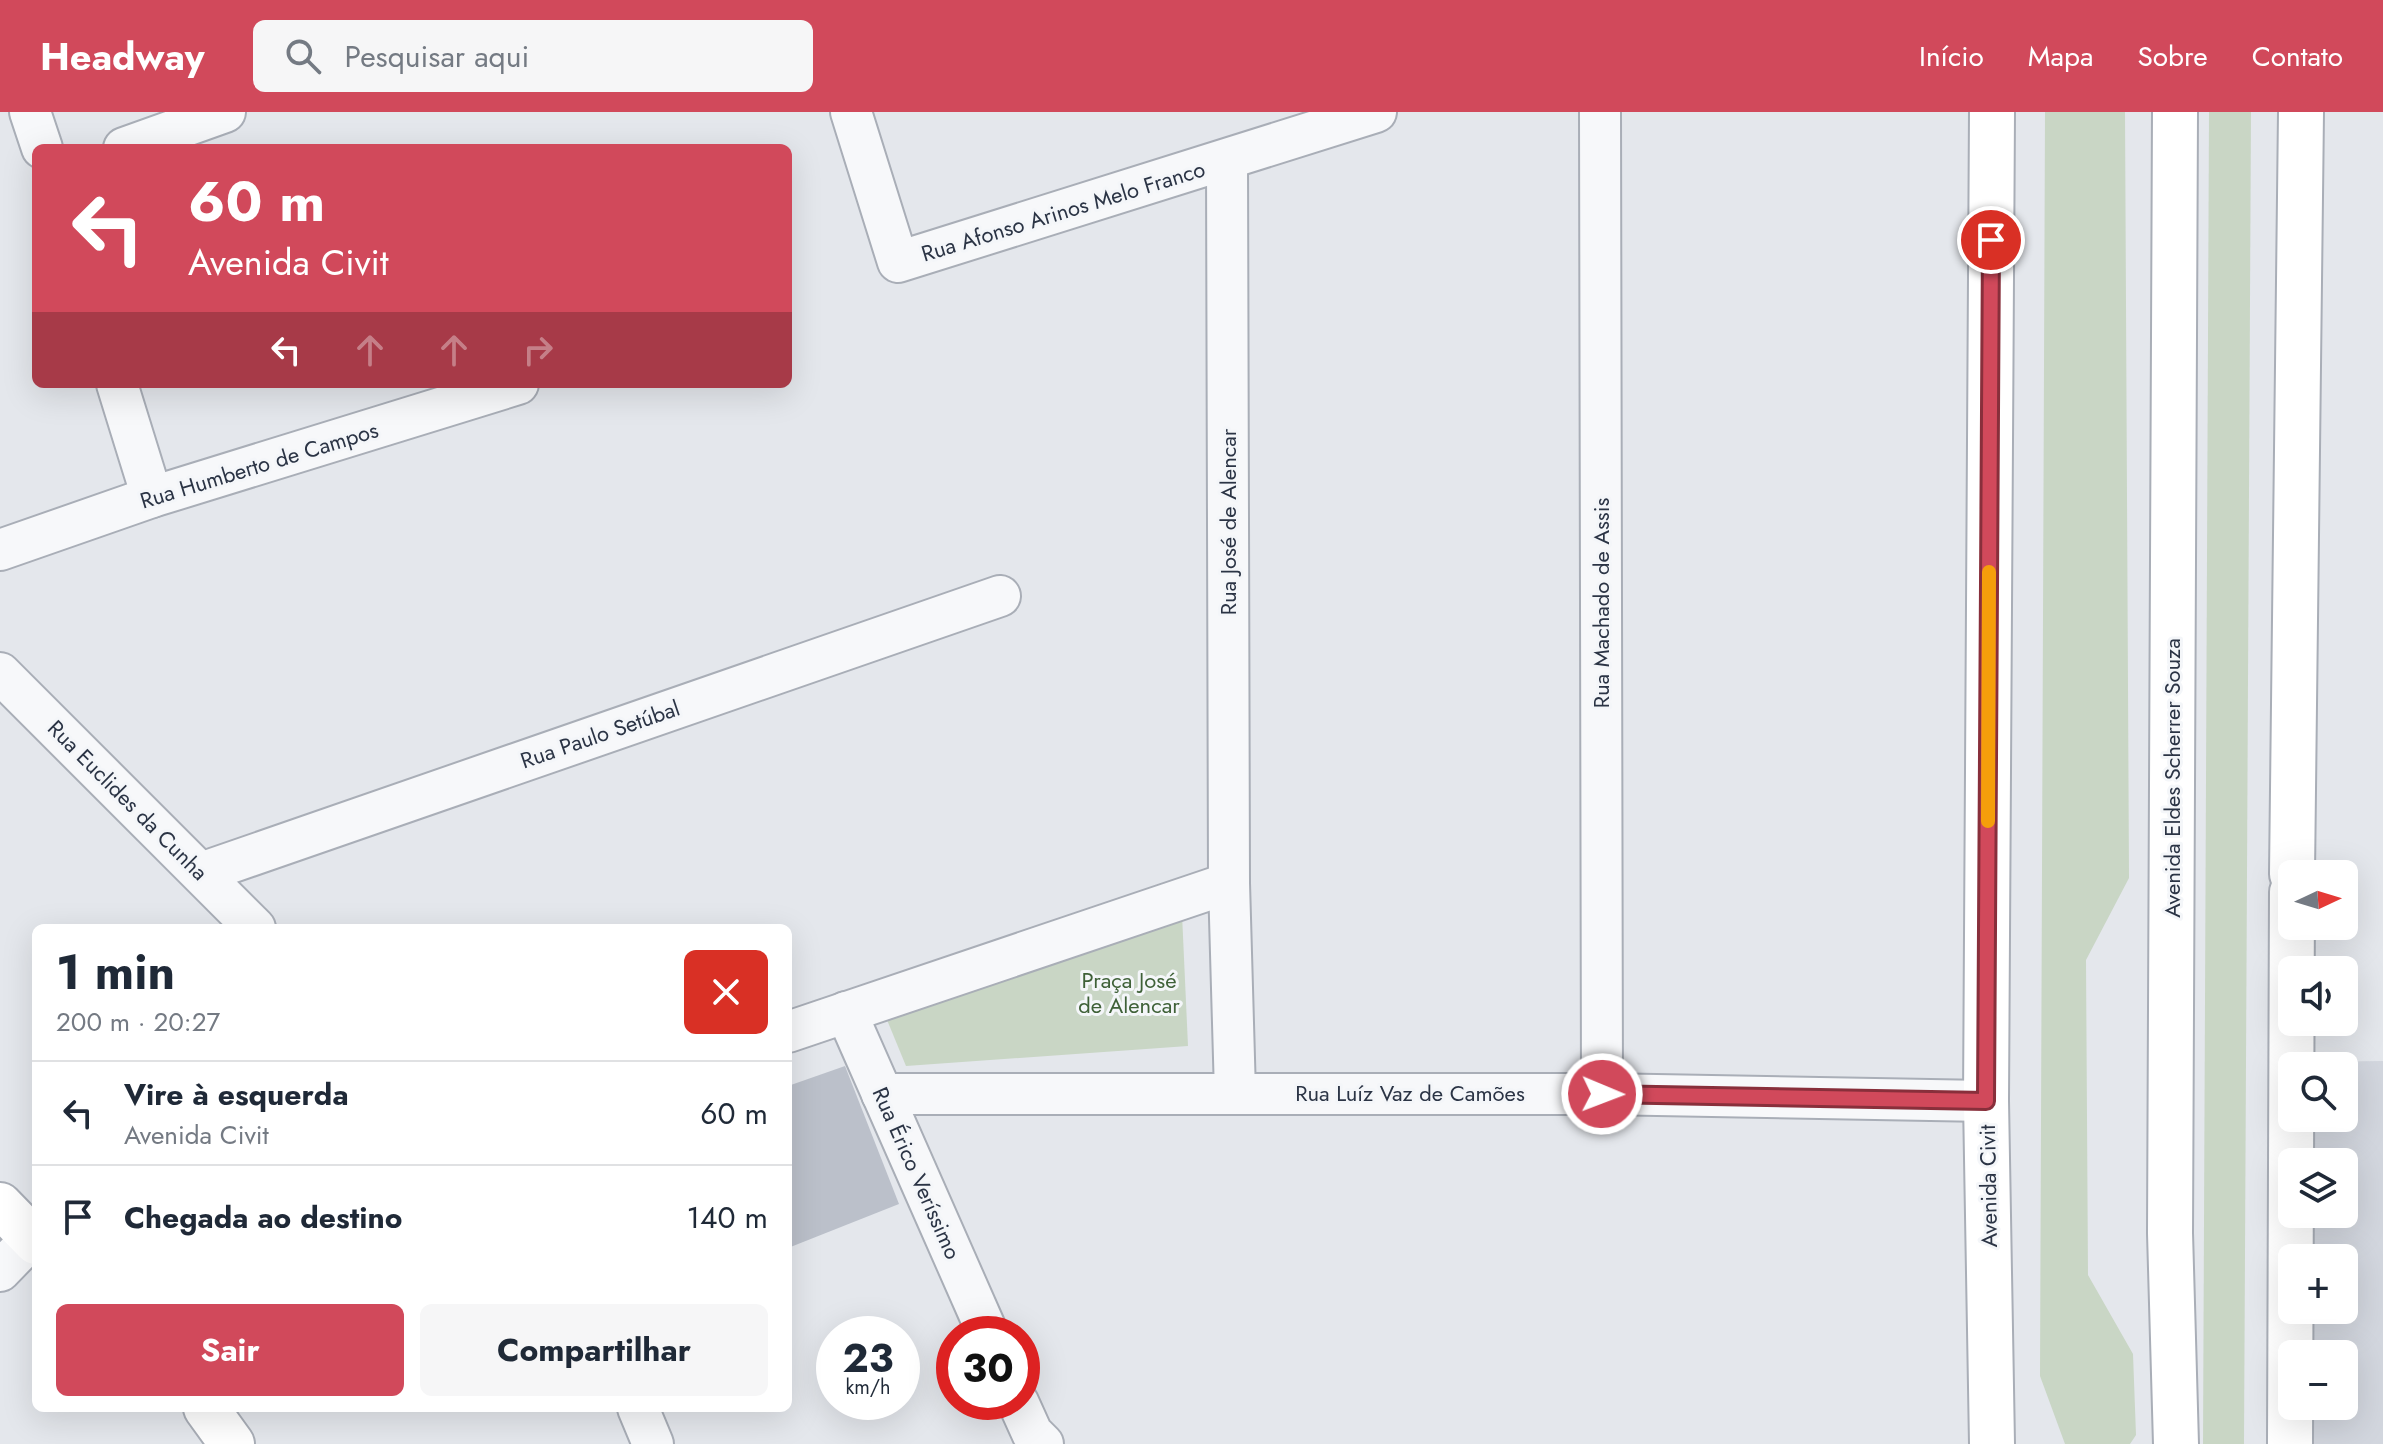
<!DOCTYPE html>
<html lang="pt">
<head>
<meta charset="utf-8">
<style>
	:root { --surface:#fff; --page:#f6f6f7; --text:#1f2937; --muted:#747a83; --line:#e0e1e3; --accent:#d1495b }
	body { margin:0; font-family:Jost,sans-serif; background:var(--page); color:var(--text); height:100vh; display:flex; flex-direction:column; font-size:30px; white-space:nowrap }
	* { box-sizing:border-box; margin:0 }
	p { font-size:26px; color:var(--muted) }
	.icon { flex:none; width:44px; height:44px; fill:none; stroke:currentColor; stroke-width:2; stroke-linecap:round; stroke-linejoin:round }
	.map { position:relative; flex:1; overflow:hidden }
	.side { position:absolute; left:32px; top:812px; width:760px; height:488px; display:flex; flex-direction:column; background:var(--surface); border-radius:12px; box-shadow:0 8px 32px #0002 }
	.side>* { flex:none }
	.guide { position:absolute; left:32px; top:32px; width:760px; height:244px; border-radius:12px; box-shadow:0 8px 32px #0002; background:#d1495b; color:#fff; overflow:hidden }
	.needle { width:52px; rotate:86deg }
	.fabs { position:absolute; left:2278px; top:748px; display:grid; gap:16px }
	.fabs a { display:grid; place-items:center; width:80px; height:80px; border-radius:12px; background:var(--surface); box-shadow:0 8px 32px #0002; font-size:40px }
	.speed { position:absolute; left:816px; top:1204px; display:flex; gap:16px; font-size:40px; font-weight:700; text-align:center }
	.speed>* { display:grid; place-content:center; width:104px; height:104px; border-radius:50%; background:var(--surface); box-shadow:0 8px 32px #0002; line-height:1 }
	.speed small { font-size:20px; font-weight:400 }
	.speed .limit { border:12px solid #d22; background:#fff; color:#111 }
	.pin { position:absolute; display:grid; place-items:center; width:68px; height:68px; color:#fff; margin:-34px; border:4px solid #fff; border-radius:50%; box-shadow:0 2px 8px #0007 }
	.me { position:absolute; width:88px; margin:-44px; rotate:91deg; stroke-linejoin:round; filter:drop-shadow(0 0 6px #0008) }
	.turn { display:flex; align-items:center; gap:28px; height:168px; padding:0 24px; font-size:36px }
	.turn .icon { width:104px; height:104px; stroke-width:2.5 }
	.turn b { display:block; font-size:56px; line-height:68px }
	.lanes { display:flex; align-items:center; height:76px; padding:0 24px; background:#0003; justify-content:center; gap:40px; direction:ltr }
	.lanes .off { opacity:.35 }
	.round { display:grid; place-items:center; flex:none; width:84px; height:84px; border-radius:12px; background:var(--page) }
	.headline { display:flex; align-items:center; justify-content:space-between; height:136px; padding:0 24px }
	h1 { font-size:48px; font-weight:700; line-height:60px }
	.action { display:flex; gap:16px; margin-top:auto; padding:16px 24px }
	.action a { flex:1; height:92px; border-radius:12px; background:var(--accent); color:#fff; font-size:32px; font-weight:700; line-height:92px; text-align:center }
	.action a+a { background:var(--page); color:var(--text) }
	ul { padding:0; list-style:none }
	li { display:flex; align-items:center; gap:24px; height:104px; padding:0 24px; border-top:2px solid var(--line) }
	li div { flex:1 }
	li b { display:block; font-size:30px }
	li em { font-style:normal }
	header { display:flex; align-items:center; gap:48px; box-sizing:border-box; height:112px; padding:0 40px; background:var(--accent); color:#fff }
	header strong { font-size:38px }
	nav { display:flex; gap:44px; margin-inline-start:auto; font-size:28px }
	.search { width:560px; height:72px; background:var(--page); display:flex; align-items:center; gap:20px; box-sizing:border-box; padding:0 28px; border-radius:12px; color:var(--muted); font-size:30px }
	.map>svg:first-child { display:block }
	.built { fill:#d2d6de }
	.green { fill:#c9d6c5 }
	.building { fill:#bbc0ca }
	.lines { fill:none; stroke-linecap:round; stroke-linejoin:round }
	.street-casing { stroke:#a9aeb7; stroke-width:44 }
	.secondary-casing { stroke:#a9aeb7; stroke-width:48 }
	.street { stroke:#f7f8fa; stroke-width:40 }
	.secondary { stroke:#fff; stroke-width:44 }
	.route-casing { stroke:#882f3b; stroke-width:20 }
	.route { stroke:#d1495b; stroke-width:14 }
	.slow { stroke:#f59e0b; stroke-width:14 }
	.labels { text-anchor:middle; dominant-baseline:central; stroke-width:6; stroke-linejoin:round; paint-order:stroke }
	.street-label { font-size:22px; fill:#2b3445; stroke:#f4f6f9 }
	.park-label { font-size:22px; fill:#3f6138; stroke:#f4f6f9 }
</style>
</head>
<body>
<header>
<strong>Headway</strong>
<div class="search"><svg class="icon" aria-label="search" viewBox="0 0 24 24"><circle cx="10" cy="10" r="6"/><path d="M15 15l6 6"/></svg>Pesquisar aqui</div>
<nav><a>Início</a><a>Mapa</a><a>Sobre</a><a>Contato</a></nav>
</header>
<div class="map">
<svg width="2383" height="1332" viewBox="0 0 2383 1332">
	<rect width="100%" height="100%" fill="#e4e7ec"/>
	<polygon class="built" points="2383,949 2383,1332 2309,1332 2309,1294 2344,1294 2344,1242 2309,1242 2308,1198 2344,1198 2344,1146 2308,1146 2307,1102 2344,1102 2344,1050 2306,1050 2306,1006 2344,1006 2344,954 2305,954 2305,950"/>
	<g class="green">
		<polygon points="2045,0 2125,0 2129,766 2086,848 2088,1163 2133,1242 2136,1323 2130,1332 2065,1332 2040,1264"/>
		<polygon points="2209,0 2251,0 2244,1332 2203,1332"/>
		<polygon points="1182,802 1188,934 906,954 885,903"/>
	</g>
	<polygon class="building" points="845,954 899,1092 788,1136 788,974"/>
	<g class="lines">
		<g class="street-casing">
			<g id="street">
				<polyline points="30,0 42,36"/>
				<polyline points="851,0 898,150 1376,0"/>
				<polyline points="1600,0 1602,982"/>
				<polyline points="124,36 225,0"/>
				<polyline points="1227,49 1229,771 1235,981"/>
				<polyline points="117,272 152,385"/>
				<polyline points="0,438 152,385 518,272"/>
				<polyline points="0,561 255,816"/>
				<polyline points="201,761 1000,484"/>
				<polyline points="846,900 988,1222"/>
				<polyline points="788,920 1229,771"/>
				<polyline points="882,982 1602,982 1986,989"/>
				<polyline points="0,1159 32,1126"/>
				<polyline points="1018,1290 1032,1321 1043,1332"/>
				<polyline points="638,1296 653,1332"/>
			</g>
		</g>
		<g class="secondary-casing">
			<g id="secondary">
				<polyline points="1992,0 1986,989 1992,1332"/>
				<polyline points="2175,0 2170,1121 2176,1332"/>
				<polyline points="2292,762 2301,0"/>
				<polyline points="0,1093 36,1130"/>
				<polyline points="206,1296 232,1332"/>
				<polyline points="2290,1332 2292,780"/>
			</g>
		</g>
		<use href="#street" class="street"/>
		<use href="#secondary" class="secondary"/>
	</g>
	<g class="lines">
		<g class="route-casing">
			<polyline id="route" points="1602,982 1986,989 1991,128"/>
		</g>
		<use href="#route" class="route"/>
		<polyline class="slow" points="1988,709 1989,460"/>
	</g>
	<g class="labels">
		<g class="street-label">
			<text transform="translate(1063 99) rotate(-17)">Rua Afonso Arinos Melo Franco</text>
			<text transform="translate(259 353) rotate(-17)">Rua Humberto de Campos</text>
			<text transform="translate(1228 410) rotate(-90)">Rua José de Alencar</text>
			<text transform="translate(1601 491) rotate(-90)">Rua Machado de Assis</text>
			<text transform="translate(600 622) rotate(-19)">Rua Paulo Setúbal</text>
			<text transform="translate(2172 666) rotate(-90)">Avenida Eldes Scherrer Souza</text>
			<text transform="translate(128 688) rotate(45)">Rua Euclides da Cunha</text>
			<text x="1410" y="981">Rua Luíz Vaz de Camões</text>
			<text transform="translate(917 1061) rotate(66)">Rua Érico Veríssimo</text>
			<text transform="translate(1988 1074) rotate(-91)">Avenida Civit</text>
		</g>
		<g class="park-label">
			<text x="1129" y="868">Praça José<tspan x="1129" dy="25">de Alencar</tspan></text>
		</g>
	</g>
</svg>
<div class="fabs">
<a><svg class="needle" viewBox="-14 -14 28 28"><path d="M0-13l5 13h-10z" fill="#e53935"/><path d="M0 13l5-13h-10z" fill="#747a83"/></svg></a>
<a><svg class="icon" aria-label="sound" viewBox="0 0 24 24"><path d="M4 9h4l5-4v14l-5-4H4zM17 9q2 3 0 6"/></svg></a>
<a><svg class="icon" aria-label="search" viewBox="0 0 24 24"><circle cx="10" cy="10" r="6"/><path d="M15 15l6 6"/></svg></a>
<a><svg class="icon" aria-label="layers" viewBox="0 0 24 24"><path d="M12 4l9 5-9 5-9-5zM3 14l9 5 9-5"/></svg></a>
<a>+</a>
<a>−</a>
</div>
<div class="speed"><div>23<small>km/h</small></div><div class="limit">30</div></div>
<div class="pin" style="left:1991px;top:128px;background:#d93025"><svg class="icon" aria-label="arrive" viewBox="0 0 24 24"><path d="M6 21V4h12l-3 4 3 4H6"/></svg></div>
<svg class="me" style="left:1602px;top:982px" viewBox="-20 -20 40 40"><circle r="17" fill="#d1495b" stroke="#fff" stroke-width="3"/><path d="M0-11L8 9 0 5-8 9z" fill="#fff"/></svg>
<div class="guide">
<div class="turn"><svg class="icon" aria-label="left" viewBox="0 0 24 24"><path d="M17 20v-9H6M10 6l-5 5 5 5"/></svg><div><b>60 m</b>Avenida Civit</div></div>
<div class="lanes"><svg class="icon" aria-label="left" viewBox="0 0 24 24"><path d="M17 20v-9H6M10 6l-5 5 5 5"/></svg><svg class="icon off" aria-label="ahead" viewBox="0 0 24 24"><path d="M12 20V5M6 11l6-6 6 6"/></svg><svg class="icon off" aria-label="ahead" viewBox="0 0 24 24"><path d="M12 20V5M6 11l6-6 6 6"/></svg><svg class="icon off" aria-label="right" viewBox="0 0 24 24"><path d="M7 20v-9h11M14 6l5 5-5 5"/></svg></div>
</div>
<section class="side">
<div class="headline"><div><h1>1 min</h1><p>200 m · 20:27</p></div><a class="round" style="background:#d93025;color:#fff"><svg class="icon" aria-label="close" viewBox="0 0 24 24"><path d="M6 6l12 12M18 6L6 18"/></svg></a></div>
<ul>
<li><svg class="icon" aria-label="left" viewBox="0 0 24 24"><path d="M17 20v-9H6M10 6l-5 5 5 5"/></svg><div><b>Vire à esquerda</b><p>Avenida Civit</p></div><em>60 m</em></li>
<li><svg class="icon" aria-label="arrive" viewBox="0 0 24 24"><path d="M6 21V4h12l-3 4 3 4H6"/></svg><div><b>Chegada ao destino</b></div><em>140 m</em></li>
</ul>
<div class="action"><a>Sair</a><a>Compartilhar</a></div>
</section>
</div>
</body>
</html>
